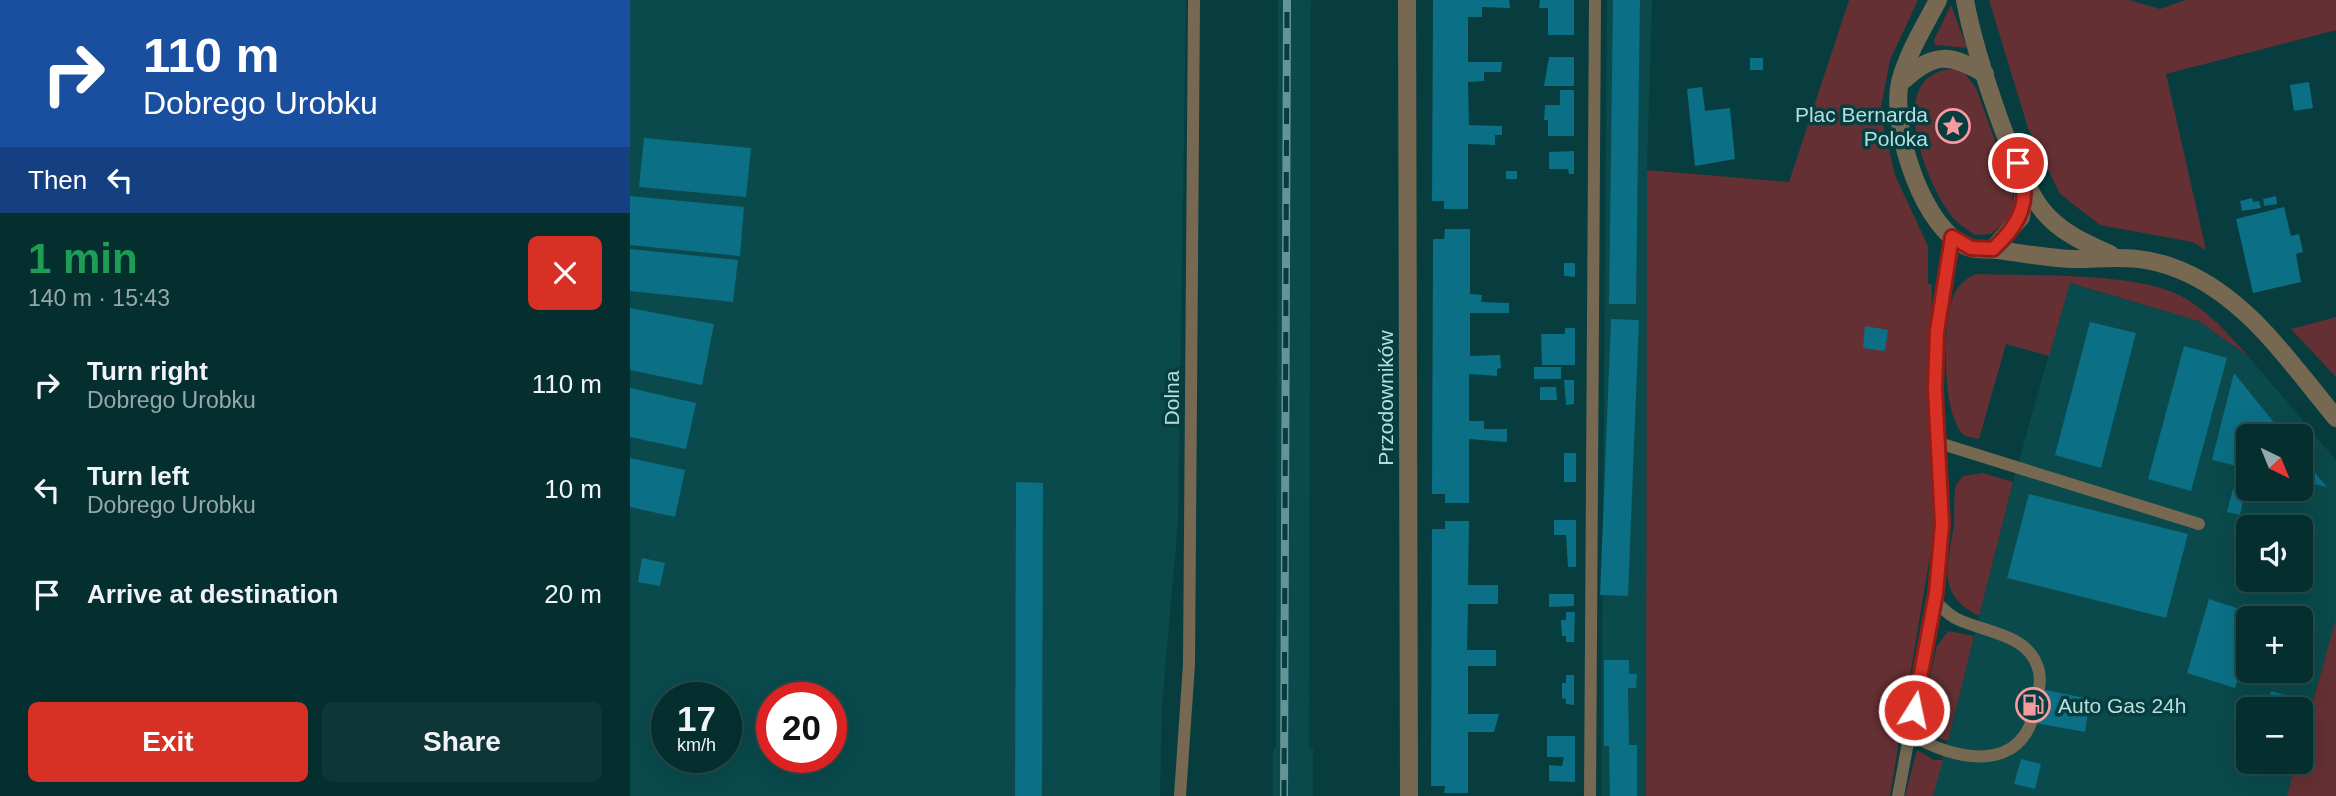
<!DOCTYPE html>
<html lang="en">
<head>
<meta charset="utf-8">
<style>
	:root { --surface:#052e2f; --page:#0e3637; --text:#f1f3f6; --muted:#97a8aa; --line:#264a4b; --accent:#d93025 }
	body { margin:0; font-family:Helvetica,sans-serif; background:var(--page); color:var(--text); height:100vh; display:flex; flex-direction:column; font-size:26px; white-space:nowrap }
	* { box-sizing:border-box; margin:0 }
	p { font-size:23px; color:var(--muted) }
	.icon { flex:none; width:38px; height:38px; fill:none; stroke:currentColor; stroke-width:2; stroke-linecap:round; stroke-linejoin:round }
	.map { position:relative; flex:1; overflow:hidden }
	.side { display:flex; flex-direction:column; background:var(--surface); width:630px }
	.side>* { flex:none }
	.top-card { background:#1a4fa0; color:#fff; overflow:hidden }
	.needle { width:46px; rotate:137deg }
	.fabs { position:absolute; left:1606px; top:424px; display:grid; gap:14px }
	.fabs a { display:grid; place-items:center; width:77px; height:77px; border-radius:10px; background:var(--surface); box-shadow:0 7px 28px #0002,0 0 0 2px var(--line); font-size:35px }
	.speed { position:absolute; left:21px; top:682px; display:flex; gap:14px; font-size:35px; font-weight:700; text-align:center }
	.speed>* { display:grid; place-content:center; width:91px; height:91px; border-radius:50%; background:var(--surface); box-shadow:0 7px 28px #0002,0 0 0 2px var(--line); line-height:1 }
	.speed small { font-size:18px; font-weight:400 }
	.speed .limit { border:10px solid #d22; background:#fff; color:#111 }
	.pin { position:absolute; display:grid; place-items:center; width:60px; height:60px; color:#fff; margin:-30px; border:4px solid #fff; border-radius:50%; box-shadow:0 2px 7px #0007 }
	.me { position:absolute; width:77px; margin:-38px; rotate:10deg; stroke-linejoin:round; filter:drop-shadow(0 0 5px #0008) }
	.turn { display:flex; align-items:center; gap:24px; height:147px; padding:0 28px; font-size:32px }
	.turn .icon { width:91px; height:91px; stroke-width:2.5 }
	.turn b { display:block; font-size:49px; line-height:60px }
	.then { display:flex; align-items:center; height:66px; padding:0 28px; background:#0003; gap:14px; font-size:26px }
	.round { display:grid; place-items:center; flex:none; width:74px; height:74px; border-radius:10px; background:var(--page) }
	.head { display:flex; align-items:center; justify-content:space-between; height:119px; padding:0 28px }
	h1 { font-size:42px; font-weight:800; line-height:52px; color:#1e9e55 }
	.action { display:flex; gap:14px; margin-top:auto; padding:14px 28px }
	.action a { flex:1; height:80px; border-radius:10px; background:var(--accent); color:#fff; font-size:28px; font-weight:800; line-height:80px; text-align:center }
	.action a+a { background:var(--page); color:var(--text) }
	ul { padding:0; list-style:none }
	li { display:flex; align-items:center; gap:21px; height:105px; padding:0 28px }
	li div { flex:1 }
	li b { display:block; font-size:26px }
	li em { font-style:normal }
	main { display:flex; flex:1; min-height:0 }
	.map>svg:first-child { display:block }
	.built { fill:#0a4a4c; fill-rule:evenodd }
	.green { fill:#643033 }
	.building { fill:#0b6f85 }
	.lines { fill:none; stroke-linecap:round; stroke-linejoin:round }
	.service { stroke:#776851; stroke-width:12 }
	.minor { stroke:#776851; stroke-width:18 }
	.rail-casing { stroke:#649495; stroke-width:8 }
	.rail { stroke:#073d3f; stroke-width:5; stroke-dasharray:16; stroke-linecap:butt }
	.route-casing { stroke:#8d1f18; stroke-width:18 }
	.route { stroke:#d93025; stroke-width:12 }
	.labels { text-anchor:middle; dominant-baseline:central; stroke-width:7; stroke-linejoin:round; paint-order:stroke }
	.poi-label { font-size:21px; fill:#b5dfdf; stroke:#073d3f; text-anchor:end }
	.street-label { font-size:21px; fill:#b5dfdf; stroke:#073d3f }
</style>
</head>
<body>
<main>
<section class="side">
<div class="top-card">
<div class="turn"><svg class="icon" aria-label="right" viewBox="0 0 24 24"><path d="M7 20v-9h11M14 6l5 5-5 5"/></svg><div><b>110 m</b>Dobrego Urobku</div></div>
<div class="then">Then<svg class="icon" aria-label="left" viewBox="0 0 24 24"><path d="M17 20v-9H6M10 6l-5 5 5 5"/></svg></div>
</div>
<div class="head"><div><h1>1 min</h1><p>140 m · 15:43</p></div><a class="round" style="background:#d93025;color:#fff"><svg class="icon" aria-label="close" viewBox="0 0 24 24"><path d="M6 6l12 12M18 6L6 18"/></svg></a></div>
<ul>
<li><svg class="icon" aria-label="right" viewBox="0 0 24 24"><path d="M7 20v-9h11M14 6l5 5-5 5"/></svg><div><b>Turn right</b><p>Dobrego Urobku</p></div><em>110 m</em></li>
<li><svg class="icon" aria-label="left" viewBox="0 0 24 24"><path d="M17 20v-9H6M10 6l-5 5 5 5"/></svg><div><b>Turn left</b><p>Dobrego Urobku</p></div><em>10 m</em></li>
<li><svg class="icon" aria-label="arrive" viewBox="0 0 24 24"><path d="M6 21V4h12l-3 4 3 4H6"/></svg><div><b>Arrive at destination</b></div><em>20 m</em></li>
</ul>
<div class="action"><a>Exit</a><a>Share</a></div>
</section>
<div class="map">
<svg width="1706" height="796" viewBox="0 0 1706 796">
	<rect width="100%" height="100%" fill="#073d3f"/>
	<g class="built">
		<path d="M0 0H556L548 522 532 704 530 796H0ZM37 698H96V758H37ZM142 698H201V758H142Z"/>
		<polygon points="648,0 681,0 679,749 683,749 683,796 643,796 643,749 646,748"/>
		<polygon points="977,0 1022,0 1017,170 1016,796 971,796"/>
		<path d="M1439 283 1569 321 1619 357 1706 460V618L1671 744V709H1619V761H1666L1657 796H1303L1383 482ZM1619 436H1671V488H1619ZM1619 527H1671V579H1619ZM1619 618H1671V670H1619Z"/>
	</g>
	<g class="green">
		<polygon points="1219,0 1288,0 1260,60 1250,112 1265,175 1298,246 1298,284 1302,285 1300,391 1305,526 1260,796 1016,796 1017,170 1159,182"/>
		<polygon points="1359,0 1499,0 1530,9 1555,0 1706,0 1706,30 1536,74 1576,250 1562,242 1470,225 1430,194 1398,128"/>
		<polygon points="1321,5 1337,48 1305,45 1304,40"/>
		<path d="M1323 69 1335 74 1346 88 1382 188 1384 214 1361 234 1345 235C1336 229 1327 223 1320 214 1295 180 1253 74 1323 69Z"/>
		<path d="M1347 274C1400 276 1506 272 1551 296 1579 311 1598 334 1619 357L1569 321 1440 283 1419 356 1376 344 1349 439 1335 436C1311 416 1313 329 1322 300 1325 288 1335 278 1347 274Z"/>
		<polygon points="1706,317 1706,377 1661,329"/>
		<path d="M1353 473 1383 482 1349 616C1304 593 1319 564 1324 524 1325 510 1323 498 1326 485L1333 476Z"/>
		<polygon points="1706,618 1706,796 1657,796 1666,761 1671,761 1671,744"/>
		<path d="M1318 631 1344 636 1318 741C1304 736 1291 733 1291 716L1307 646Z"/>
		<polygon points="1287,750 1304,760 1313,760 1303,796 1275,796"/>
	</g>
	<g class="building">
		<polygon points="803,0 879,0 880,8 852,7 852,17 838,17 838,62 872,62 871,72 854,72 854,81 838,82 839,125 872,126 872,135 865,135 865,145 838,144 838,209 814,209 814,201 802,201"/>
		<polygon points="910,0 944,0 944,35 918,35 918,8 909,8"/>
		<polygon points="983,0 1010,0 1006,304 979,304"/>
		<polygon points="919,57 944,57 944,86 914,86"/>
		<rect x="1120" y="58" width="13" height="12"/>
		<polygon points="1679,82 1683,108 1664,111 1660,85"/>
		<polygon points="1072,87 1075,111 1100,108 1105,159 1065,166 1057,89"/>
		<polygon points="930,90 944,90 944,136 918,136 918,120 914,120 915,105 930,105"/>
		<polygon points="14,138 121,148 116,197 9,187"/>
		<polygon points="944,151 944,174 939,174 938,169 919,169 919,152"/>
		<rect x="876" y="171" width="11" height="8"/>
		<polygon points="0,196 114,207 110,256 0,245"/>
		<polygon points="1646,196 1647,204 1634,206 1633,199"/>
		<polygon points="1622,198 1623,202 1629,201 1631,208 1612,211 1610,201"/>
		<polygon points="1654,207 1661,236 1669,234 1673,252 1666,254 1671,282 1623,293 1606,219"/>
		<polygon points="815,229 840,229 840,294 852,295 851,302 879,303 879,313 840,313 840,356 870,355 871,368 867,369 867,376 839,374 839,421 854,421 854,429 877,429 877,442 839,439 839,503 815,503 815,494 802,494 803,239 814,239"/>
		<polygon points="0,249 108,260 103,302 0,291"/>
		<polygon points="934,263 945,263 945,277 934,276"/>
		<polygon points="0,308 84,324 72,385 0,370"/>
		<polygon points="981,319 1009,320 998,596 970,595"/>
		<polygon points="1460,322 1506,333 1471,468 1425,455"/>
		<polygon points="1235,326 1258,330 1255,351 1233,348"/>
		<polygon points="935,328 945,328 945,365 912,365 911,334 935,334"/>
		<polygon points="1554,346 1597,358 1561,491 1518,479"/>
		<rect x="904" y="367" width="27" height="12"/>
		<polygon points="1604,373 1655,436 1619,436 1619,469 1582,460"/>
		<polygon points="934,380 944,380 944,404 936,405"/>
		<polygon points="910,387 926,387 927,400 910,400"/>
		<polygon points="0,388 66,403 56,449 0,437"/>
		<rect x="934" y="453" width="12" height="29"/>
		<polygon points="1671,456 1697,487 1671,481"/>
		<polygon points="0,458 55,470 45,517 0,507"/>
		<polygon points="386,482 413,483 412,796 385,796"/>
		<polygon points="1603,489 1615,492 1610,515 1597,512"/>
		<polygon points="1399,494 1558,534 1536,618 1377,578"/>
		<polygon points="924,520 946,520 946,567 938,567 936,535 924,535"/>
		<polygon points="815,521 839,521 838,585 868,585 868,604 838,604 837,650 866,650 866,666 838,666 838,714 869,714 864,732 838,732 838,793 814,793 815,786 801,786 802,529 815,529"/>
		<polygon points="12,558 35,563 30,586 8,582"/>
		<polygon points="919,594 944,594 944,606 919,607"/>
		<polygon points="1579,599 1628,615 1627,618 1619,618 1619,645 1605,688 1557,673"/>
		<polygon points="936,612 945,612 944,642 936,642 936,636 932,636 931,620 936,620"/>
		<polygon points="974,660 999,660 999,674 1007,674 1006,688 998,688 999,745 1007,745 1007,796 980,796 979,746 974,746"/>
		<polygon points="936,675 944,675 944,705 936,704 936,699 932,698 932,683 936,683"/>
		<polygon points="1411,689 1460,699 1455,732 1405,723"/>
		<polygon points="1641,691 1665,698 1662,709 1636,709"/>
		<polygon points="917,736 945,736 945,782 919,781 919,765 932,766 934,757 917,757"/>
		<polygon points="1391,759 1411,764 1405,789 1384,784"/>
		<polygon points="1623,761 1648,761 1646,770 1622,765"/>
	</g>
	<g class="lines">
		<g class="service">
			<polyline points="1309,443 1569,524"/>
			<path d="M1280 734C1324 761 1393 775 1405 708 1408 694 1413 679 1407 665 1395 633 1352 632 1325 618 1318 614 1311 607 1305 601"/>
			<polyline points="550,796 559,664 564,0"/>
			<polyline points="960,796 965,0"/>
			<polyline points="1268,796 1306,593 1312,524 1305,389 1307,331 1322,237"/>
		</g>
		<g class="minor">
			<polyline points="777,0 779,796"/>
			<path d="M1308 0C1295 25 1277 54 1270 82 1260 126 1293 234 1341 248 1349 250 1359 249 1367 250 1392 253 1416 258 1441 259 1483 259 1509 253 1550 270 1618 298 1661 364 1706 418"/>
			<path d="M1335 0C1344 49 1383 174 1413 211 1430 232 1455 243 1480 254"/>
			<path d="M1275 79C1305 52 1320 54 1355 74"/>
			<polyline points="1363,249 1391,217 1395,183"/>
		</g>
		<g class="rail-casing">
			<polyline id="rail" points="654,796 657,0"/>
		</g>
		<use href="#rail" class="rail"/>
	</g>
	<g class="lines">
		<g class="route-casing">
			<path id="route" d="M1284 710 1306 593 1312 524 1305 389 1307 331 1322 237 1341 248 1363 249C1391 223 1402 200 1388 163"/>
		</g>
		<use href="#route" class="route"/>
	</g>
	<defs>
		<g id="sight-ring" transform="scale(1.75)"><circle r="9.5" fill="#073d3f" stroke="#f59b9e" stroke-width="1.5"/><path d="M0-6L1.8-2.2L6-1.7L2.9 1.2L3.7 5.4L0 3.3L-3.7 5.4L-2.9 1.2L-6-1.7L-1.8-2.2Z" fill="#f59b9e"/></g>
		<g id="fuel-ring" transform="scale(1.75)"><circle r="9.5" fill="#073d3f" stroke="#f59b9e" stroke-width="1.5"/><path d="M-5.5-6h7V0h2V4h1.3V-2.5L3-4.5l.8-.8L6-3V5H2.5V1h-1V6h-7ZM-4.2-4.7v3.2H.2V-4.7Z" fill="#f59b9e"/></g>
	</defs>
	<g fill-rule="evenodd">
		<use href="#sight-ring" x="1323" y="126"/>
		<use href="#fuel-ring" x="1403" y="705"/>
	</g>
	<g class="labels">
		<g class="poi-label">
			<text x="1298" y="114">Plac Bernarda<tspan x="1298" dy="24">Poloka</tspan></text>
			<text x="1428" y="705" text-anchor="start">Auto Gas 24h</text>
		</g>
		<g class="street-label">
			<text transform="translate(541 398) rotate(-90)">Dolna</text>
			<text transform="translate(755 398) rotate(-90)">Przodowników</text>
		</g>
	</g>
</svg>
<div class="fabs">
<a><svg class="needle" viewBox="-14 -14 28 28"><path d="M0-13l5 13h-10z" fill="#e53935"/><path d="M0 13l5-13h-10z" fill="#97a8aa"/></svg></a>
<a><svg class="icon" aria-label="sound" viewBox="0 0 24 24"><path d="M4 9h4l5-4v14l-5-4H4zM17 9q2 3 0 6"/></svg></a>
<a>+</a>
<a>−</a>
</div>
<div class="speed"><div>17<small>km/h</small></div><div class="limit">20</div></div>
<div class="pin" style="left:1388px;top:163px;background:#d93025"><svg class="icon" aria-label="arrive" viewBox="0 0 24 24"><path d="M6 21V4h12l-3 4 3 4H6"/></svg></div>
<svg class="me" style="left:1284px;top:710px" viewBox="-20 -20 40 40"><circle r="17" fill="#d93025" stroke="#fff" stroke-width="3"/><path d="M0-11L8 9 0 5-8 9z" fill="#fff"/></svg>
</div>
</main>
</body>
</html>
